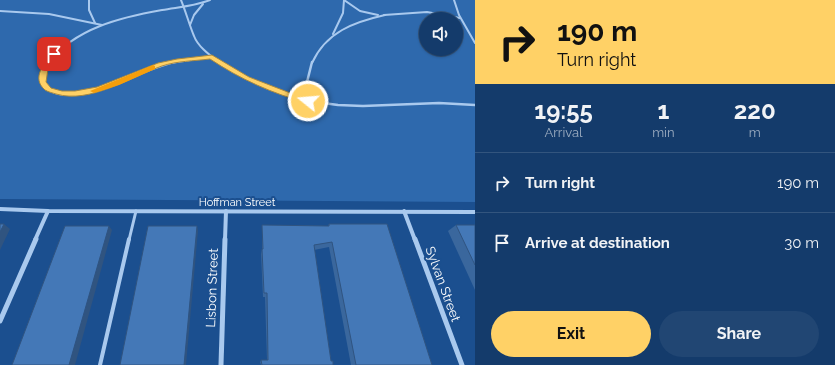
<!DOCTYPE html>
<html lang="en">
<head>
<meta charset="utf-8">
<style>
	:root { --surface:#143b6b; --page:#214673; --text:#f1f3f6; --muted:#9dadc1; --line:#33557e; --accent:#ffd166 }
	body { margin:0; font-family:Raleway,sans-serif; background:var(--page); color:var(--text); height:100vh; display:flex; flex-direction:column; font-size:15px; white-space:nowrap }
	* { box-sizing:border-box; margin:0 }
	p { font-size:13px; color:var(--muted) }
	.icon { flex:none; width:22px; height:22px; fill:none; stroke:currentColor; stroke-width:2; stroke-linecap:round; stroke-linejoin:round }
	.map { position:relative; flex:1; overflow:hidden }
	.drawer { display:flex; flex-direction:column; background:var(--surface); width:360px }
	.drawer>* { flex:none }
	.guide { background:#ffd166; color:#111; overflow:hidden }
	.tools { position:absolute; left:419px; top:12px; display:grid; gap:8px }
	.tools a { display:grid; place-items:center; width:44px; height:44px; border-radius:50%; background:var(--surface); box-shadow:0 1px 3px #0004,0 0 0 1px var(--line); font-size:20px }
	.pin { position:absolute; display:grid; place-items:center; width:34px; height:34px; color:#fff; margin:-17px; border-radius:8px; box-shadow:0 2px 6px #0006 }
	.me { position:absolute; width:44px; margin:-22px; rotate:287deg; stroke-linejoin:round; filter:drop-shadow(0 0 3px #0008) }
	.turn { display:flex; align-items:center; gap:14px; height:84px; padding:0 16px; font-size:18px }
	.turn .icon { width:52px; height:52px; stroke-width:2.5 }
	.turn b { display:block; font-size:28px; line-height:34px }
	.eta { display:flex; justify-content:space-evenly; align-items:center; height:68px; text-align:center }
	.eta b { font-size:24px; font-weight:700; line-height:28px }
	.cta { display:flex; gap:8px; margin-top:auto; padding:8px 16px }
	.cta a { flex:1; height:46px; border-radius:24px; background:var(--accent); color:#111; font-size:16px; font-weight:700; line-height:46px; text-align:center }
	.cta a+a { background:var(--page); color:var(--text) }
	ul { padding:0; list-style:none }
	li { display:flex; align-items:center; gap:12px; height:60px; padding:0 16px; border-top:1px solid var(--line) }
	li div { flex:1 }
	li b { display:block; font-size:15px }
	li em { font-style:normal }
	main { display:flex; flex:1; min-height:0 }
	.map>svg:first-child { display:block }
	.green { fill:#2e69ad; fill-rule:evenodd }
	.lines { fill:none; stroke-linecap:round; stroke-linejoin:round }
	.lane-far3 { stroke:#a9c9ee; stroke-width:2 }
	.lane-far2 { stroke:#a9c9ee; stroke-width:2.5 }
	.lane-far1 { stroke:#a9c9ee; stroke-width:3 }
	.lane { stroke:#a9c9ee; stroke-width:4 }
	.street-far1 { stroke:#a9c9ee; stroke-width:4 }
	.street { stroke:#a9c9ee; stroke-width:5 }
	.wall { fill:#3a679d }
	.shaded-wall { fill:#305480 }
	.building { fill:#4478b7; stroke:#305480 }
	.route { fill:#ffd166; stroke:#a68842 }
	.slow { fill:#f59e0b }
	.labels { text-anchor:middle; dominant-baseline:central; stroke-width:4; stroke-linejoin:round; paint-order:stroke }
	.street-label { font-size:11px; fill:#fff; stroke:#1b4f8f }
	.near-street-label { font-size:13px; fill:#fff; stroke:#1b4f8f }
</style>
</head>
<body>
<main>
<div class="map">
<svg width="475" height="365" viewBox="0 0 475 365">
	<rect width="100%" height="100%" fill="#1b4f8f"/>
	<path class="green" d="M0 0H475V202L0 199ZM426 19H456V49H426Z"/>
	<g class="lines">
		<g class="lane-far3">
			<polyline points="89,0 89,10 95,23"/>
			<path d="M181 0C186 12 189 24 194 36 198 47 211 56 220 63"/>
			<polyline points="344,0 360,11 378,15"/>
			<polyline points="454,0 459,15 475,43"/>
			<polyline points="0,11 49,14 102,25"/>
			<polyline points="384,15 427,12 460,18"/>
			<polyline points="190,25 194,15 203,4"/>
			<polyline points="333,34 343,13 344,0"/>
			<path d="M48 63C75 28 122 17 162 10 179 7 195 6 210 0"/>
			<polyline points="170,63 212,57"/>
			<path d="M312 63C326 32 354 22 385 15"/>
		</g>
		<g class="lane-far2">
			<path d="M49 62 43 73 42 83C45 85 48 89 51 91 79 107 145 67 175 62"/>
			<polyline points="219,62 232,71 285,94 308,101 338,105 363,106 439,103 475,105"/>
			<polyline points="308,101 307,82 312,62"/>
		</g>
		<polyline class="lane-far1" points="129,240 136,211"/>
		<polyline class="lane" points="100,365 129,239"/>
		<g class="street-far1">
			<polyline points="0,209 48,211 475,212"/>
			<polyline points="404,211 415,240"/>
			<polyline points="35,240 48,211"/>
			<polyline points="225,240 226,211"/>
		</g>
		<g class="street">
			<polyline points="415,239 462,365"/>
			<polyline points="0,321 36,239"/>
			<polyline points="221,365 225,239"/>
		</g>
	</g>
	<g class="wall">
		<polygon points="329,224 432,365 351,365 329,247 314,250 331,361 333,365 261,365 260,362 261,360 267,360 265,297 263,297 261,254 262,249 262,225 328,226"/>
		<polygon points="456,225 475,225 475,290 448,231"/>
	</g>
	<g class="shaded-wall">
		<polygon points="4,224 10,229 0,250 0,232"/>
		<polygon points="109,226 112,230 75,365 69,365"/>
		<polygon points="197,226 198,231 186,365 184,365"/>
	</g>
	<g class="building">
		<polygon points="0,224 4,224 0,232"/>
		<polygon points="329,224 387,224 432,365 356,365 332,242 314,245 331,361 333,361 333,365 262,365 261,360 268,360 267,293 264,293 262,249 263,249 262,225 329,226"/>
		<polygon points="456,225 475,225 475,265"/>
		<polygon points="65,226 109,226 69,365 12,365"/>
		<polygon points="148,226 197,226 184,365 120,365"/>
	</g>
	<path class="route" d="M52 53 58 54 48 69 46 82 51 88 62 91H75L97 87 158 63 177 59 212 55 249 77 311 101 308 103C273 94 240 79 210 59 194 61 177 61 162 66 131 77 90 104 56 94 53 93 48 92 45 90 31 78 44 64 52 53Z"/>
	<polygon class="slow" points="153,65 155,66 155,69 119,85 94,93 90,91"/>
	<g class="labels">
		<g class="street-label">
			<text x="237" y="202">Hoffman Street</text>
		</g>
		<g class="near-street-label">
			<text transform="translate(443 284) rotate(70)">Sylvan Street</text>
			<text transform="translate(212 288) rotate(-88)">Lisbon Street</text>
		</g>
	</g>
</svg>
<div class="tools">
<a><svg class="icon" aria-label="sound" viewBox="0 0 24 24"><path d="M4 9h4l5-4v14l-5-4H4zM17 9q2 3 0 6"/></svg></a>
</div>
<div class="pin" style="left:54px;top:54px;background:#d93025"><svg class="icon" aria-label="arrive" viewBox="0 0 24 24"><path d="M6 21V4h12l-3 4 3 4H6"/></svg></div>
<svg class="me" style="left:308px;top:101px" viewBox="-20 -20 40 40"><circle r="17" fill="#ffd166" stroke="#fff" stroke-width="3"/><path d="M0-11L8 9 0 5-8 9z" fill="#fff"/></svg>
</div>
<section class="drawer">
<div class="guide">
<div class="turn"><svg class="icon" aria-label="right" viewBox="0 0 24 24"><path d="M7 20v-9h11M14 6l5 5-5 5"/></svg><div><b>190 m</b>Turn right</div></div>
</div>
<div class="eta">
<div><b>19:55</b><p>Arrival</p></div>
<div><b>1</b><p>min</p></div>
<div><b>220</b><p>m</p></div>
</div>
<ul>
<li><svg class="icon" aria-label="right" viewBox="0 0 24 24"><path d="M7 20v-9h11M14 6l5 5-5 5"/></svg><div><b>Turn right</b></div><em>190 m</em></li>
<li><svg class="icon" aria-label="arrive" viewBox="0 0 24 24"><path d="M6 21V4h12l-3 4 3 4H6"/></svg><div><b>Arrive at destination</b></div><em>30 m</em></li>
</ul>
<div class="cta"><a>Exit</a><a>Share</a></div>
</section>
</main>
</body>
</html>
